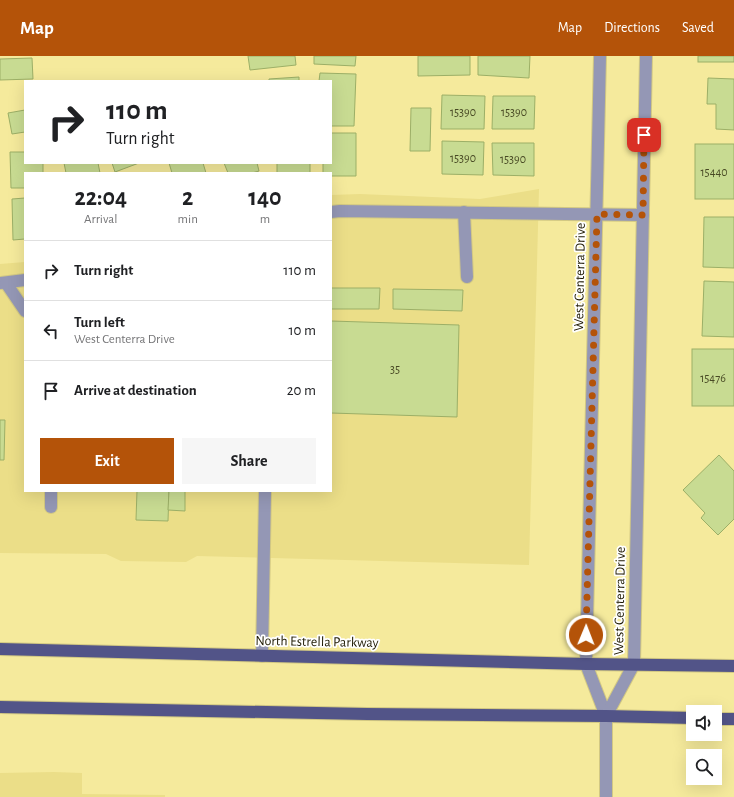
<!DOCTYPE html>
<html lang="en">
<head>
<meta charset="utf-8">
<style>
	:root { --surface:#fff; --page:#f6f6f6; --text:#202124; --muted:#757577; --line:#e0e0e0; --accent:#b45309 }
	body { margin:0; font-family:"Alegreya Sans",sans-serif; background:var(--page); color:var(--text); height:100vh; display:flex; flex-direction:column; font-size:15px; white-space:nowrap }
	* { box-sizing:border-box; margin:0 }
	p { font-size:13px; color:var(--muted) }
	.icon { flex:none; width:22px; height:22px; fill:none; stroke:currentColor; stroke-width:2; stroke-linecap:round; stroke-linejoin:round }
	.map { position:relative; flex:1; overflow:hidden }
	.drawer { position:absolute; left:24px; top:116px; width:308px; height:320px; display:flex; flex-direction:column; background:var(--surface); border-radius:0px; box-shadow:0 4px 16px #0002 }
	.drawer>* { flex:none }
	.banner { position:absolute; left:24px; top:24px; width:308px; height:84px; border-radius:0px; box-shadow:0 4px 16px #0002; background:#fff; color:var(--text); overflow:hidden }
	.fabs { position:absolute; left:686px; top:649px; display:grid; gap:8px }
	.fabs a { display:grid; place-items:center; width:36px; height:36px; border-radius:0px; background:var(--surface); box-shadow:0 4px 16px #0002; font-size:20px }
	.pin { position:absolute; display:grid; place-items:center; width:34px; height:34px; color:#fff; margin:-17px; border-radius:8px; box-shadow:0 2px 6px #0006 }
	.me { position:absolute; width:44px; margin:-22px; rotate:1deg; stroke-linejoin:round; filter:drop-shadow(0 0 3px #0008) }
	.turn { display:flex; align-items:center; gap:14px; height:84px; padding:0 16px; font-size:18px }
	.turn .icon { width:52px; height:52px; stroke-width:2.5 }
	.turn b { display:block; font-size:28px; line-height:34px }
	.eta { display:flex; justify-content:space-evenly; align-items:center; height:68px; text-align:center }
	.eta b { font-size:24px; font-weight:700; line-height:28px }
	.button { display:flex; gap:8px; margin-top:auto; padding:8px 16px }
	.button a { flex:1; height:46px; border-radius:0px; background:var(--accent); color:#fff; font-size:16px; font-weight:700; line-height:46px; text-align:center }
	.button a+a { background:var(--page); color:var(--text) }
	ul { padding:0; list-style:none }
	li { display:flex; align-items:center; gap:12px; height:60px; padding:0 16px; border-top:1px solid var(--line) }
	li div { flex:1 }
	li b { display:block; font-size:15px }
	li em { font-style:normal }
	header { display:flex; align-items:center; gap:24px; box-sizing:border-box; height:56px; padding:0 20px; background:var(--accent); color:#fff }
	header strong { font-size:19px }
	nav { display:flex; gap:22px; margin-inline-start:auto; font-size:14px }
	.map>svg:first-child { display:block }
	.built { fill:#ebde88 }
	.building { fill:#c8db92; stroke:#9caf67 }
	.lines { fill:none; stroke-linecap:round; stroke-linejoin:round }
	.minor-casing { stroke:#d2c883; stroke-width:14 }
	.major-casing { stroke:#d2c883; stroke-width:14 }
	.minor { stroke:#9497b5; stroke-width:12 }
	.major { stroke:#525488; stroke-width:12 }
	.route { stroke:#b45309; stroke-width:7; stroke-dasharray:0 12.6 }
	.labels { text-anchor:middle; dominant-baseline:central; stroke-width:3.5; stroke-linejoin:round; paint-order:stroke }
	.number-label { font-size:12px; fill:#484924 }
	.street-label { font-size:14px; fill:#1d1800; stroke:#fff }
</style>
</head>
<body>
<header>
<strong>Map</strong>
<nav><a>Map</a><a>Directions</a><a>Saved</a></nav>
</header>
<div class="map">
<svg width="734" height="741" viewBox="0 0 734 741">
	<rect width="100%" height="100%" fill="#f5ea9c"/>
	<g class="built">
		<polygon points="539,133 529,509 197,500 186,506 121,505 106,498 0,497 0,208 25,206 25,435 331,435 331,139 360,138 480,143"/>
		<polygon points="54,716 82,717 82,738 165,739 165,741 0,741 0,717"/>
	</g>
	<g class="building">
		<polygon points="248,0 295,0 296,9 250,14"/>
		<polygon points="314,0 356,0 355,10 314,8"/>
		<polygon points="418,0 470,0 470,19 418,20"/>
		<polygon points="478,0 530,0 529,22 478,19"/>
		<rect x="698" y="0" width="36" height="6"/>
		<polygon points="32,2 33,23 0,24 0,3"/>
		<polygon points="320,17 356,18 354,70 331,70 331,25 319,25"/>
		<polygon points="299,21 299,25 269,25 269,23"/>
		<polygon points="708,22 734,23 734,74 716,73 716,48 707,48"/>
		<polygon points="442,39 485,40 484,73 441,73"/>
		<polygon points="493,40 535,40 534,73 492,73"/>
		<polygon points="411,52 431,52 430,95 410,95"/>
		<polygon points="25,54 25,76 12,78 8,57"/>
		<polygon points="331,77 356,77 356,120 331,120 331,117 323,117 323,107 331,107"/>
		<polygon points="442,85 484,86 483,119 442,118"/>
		<polygon points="492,87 534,87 534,120 493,119"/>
		<rect x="695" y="88" width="39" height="55"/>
		<polygon points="10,96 25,96 25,107 43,107 43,117 25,117 25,132 11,132"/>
		<polygon points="64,107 98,107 100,117 66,117"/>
		<polygon points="112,107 139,107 115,116"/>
		<polygon points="169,107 203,107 206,117 172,117"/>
		<polygon points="224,107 257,107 259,115 252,117 228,117"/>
		<rect x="277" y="107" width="33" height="10"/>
		<polygon points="25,142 25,183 13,184 12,143"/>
		<polygon points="704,161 734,161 734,212 703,211"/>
		<polygon points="704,225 734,226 734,281 702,280"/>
		<polygon points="331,232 380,232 379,253 331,253"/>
		<polygon points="393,233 463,234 462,255 393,253"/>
		<polygon points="331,265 459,269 457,361 331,357"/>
		<rect x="692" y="293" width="42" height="57"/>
		<polygon points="0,364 5,364 4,404 0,404"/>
		<polygon points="719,399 734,415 734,463 718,479 701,462 705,457 683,434"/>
		<polygon points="137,435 169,435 168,465 136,464"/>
		<polygon points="169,435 185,435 185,455 168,454"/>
	</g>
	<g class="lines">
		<g class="minor-casing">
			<g id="minor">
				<polyline points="600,0 586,608 606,660 606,741"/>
				<polyline points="331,156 340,155 643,159"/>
				<polyline points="464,156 467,221"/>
				<polyline points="0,227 25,224"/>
				<polyline points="6,227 25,255"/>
				<polyline points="51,451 51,435"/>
				<polyline points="262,600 265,435"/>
				<polyline points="606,660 634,608 646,0"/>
			</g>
		</g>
		<g class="major-casing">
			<g id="major">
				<polyline points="0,593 586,608 734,610"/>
				<polyline points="0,651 367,658 606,660 693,662"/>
				<polyline points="715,663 734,663"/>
			</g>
		</g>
		<use href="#minor" class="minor"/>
		<use href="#major" class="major"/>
	</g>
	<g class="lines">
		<polyline class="route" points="586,579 597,158 643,159 644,79"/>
	</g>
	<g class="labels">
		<g class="number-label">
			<text x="463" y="56">15390</text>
			<text x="514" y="56">15390</text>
			<text x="463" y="102">15390</text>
			<text x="513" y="103">15390</text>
			<text x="714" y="116">15440</text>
			<text x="395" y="313">35</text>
			<text x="713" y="322">15476</text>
		</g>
		<g class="street-label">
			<text transform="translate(580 221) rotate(-89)">West Centerra Drive</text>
			<text transform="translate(620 545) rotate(-89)">West Centerra Drive</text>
			<text transform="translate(317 586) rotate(1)">North Estrella Parkway</text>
		</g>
	</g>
</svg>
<div class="fabs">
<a><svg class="icon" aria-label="sound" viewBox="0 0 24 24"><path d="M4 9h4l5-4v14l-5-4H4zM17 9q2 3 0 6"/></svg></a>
<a><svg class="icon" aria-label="search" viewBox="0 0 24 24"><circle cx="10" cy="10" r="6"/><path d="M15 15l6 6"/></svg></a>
</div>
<div class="pin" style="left:644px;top:79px;background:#d93025"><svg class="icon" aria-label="arrive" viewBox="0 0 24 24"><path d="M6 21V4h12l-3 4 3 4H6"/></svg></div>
<svg class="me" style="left:586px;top:579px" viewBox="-20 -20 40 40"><circle r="17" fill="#b45309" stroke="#fff" stroke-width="3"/><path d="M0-11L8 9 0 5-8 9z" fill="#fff"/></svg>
<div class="banner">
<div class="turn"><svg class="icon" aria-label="right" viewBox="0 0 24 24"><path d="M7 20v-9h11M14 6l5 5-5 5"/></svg><div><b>110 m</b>Turn right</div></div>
</div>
<section class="drawer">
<div class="eta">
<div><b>22:04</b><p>Arrival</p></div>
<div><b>2</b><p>min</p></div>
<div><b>140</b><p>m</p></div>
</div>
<ul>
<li><svg class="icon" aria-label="right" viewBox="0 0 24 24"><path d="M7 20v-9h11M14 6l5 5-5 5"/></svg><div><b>Turn right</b></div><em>110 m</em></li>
<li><svg class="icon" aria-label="left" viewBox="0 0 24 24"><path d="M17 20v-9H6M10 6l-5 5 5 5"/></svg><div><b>Turn left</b><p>West Centerra Drive</p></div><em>10 m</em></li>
<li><svg class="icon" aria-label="arrive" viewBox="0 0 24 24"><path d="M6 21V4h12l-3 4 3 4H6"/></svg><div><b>Arrive at destination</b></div><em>20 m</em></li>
</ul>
<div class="button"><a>Exit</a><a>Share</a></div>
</section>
</div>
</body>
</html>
